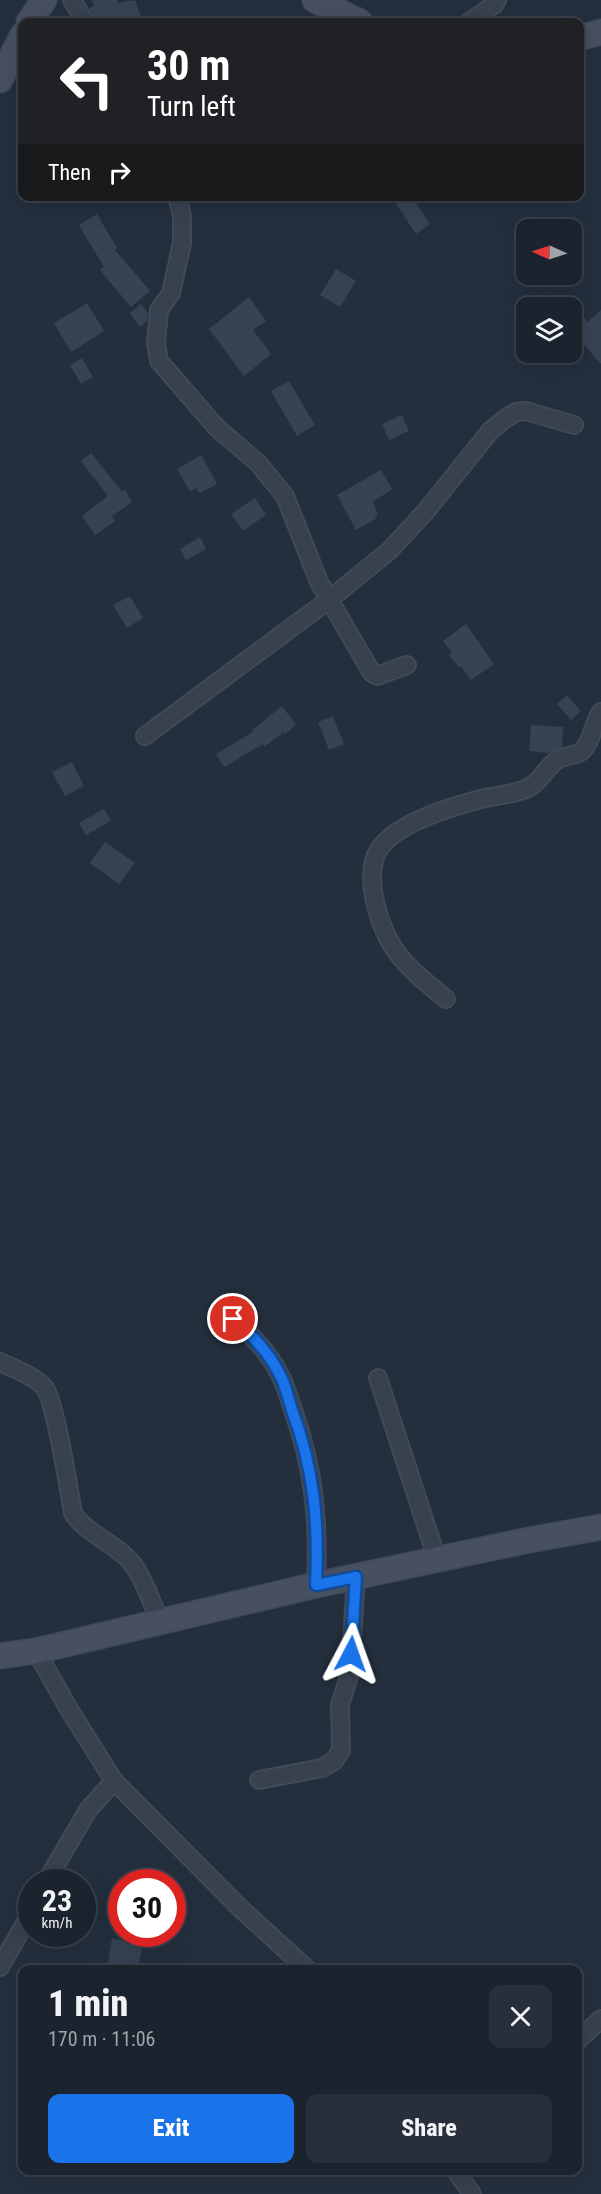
<!DOCTYPE html>
<html lang="en">
<head>
<meta charset="utf-8">
<style>
	:root { --surface:#1b232e; --page:#282f3a; --text:#f1f3f6; --muted:#a0a4aa; --line:#39404a; --accent:#1a73e8 }
	body { margin:0; font-family:"Roboto Condensed",sans-serif; background:var(--page); color:var(--text); height:100vh; display:flex; flex-direction:column; font-size:22px; white-space:nowrap }
	* { box-sizing:border-box; margin:0 }
	p { font-size:20px; color:var(--muted) }
	.icon { flex:none; width:33px; height:33px; fill:none; stroke:currentColor; stroke-width:2; stroke-linecap:round; stroke-linejoin:round }
	.map { position:relative; flex:1; overflow:hidden }
	.sheet { position:absolute; left:18px; top:1965px; width:564px; height:210px; display:flex; flex-direction:column; background:var(--surface); border-radius:12px; box-shadow:0 6px 24px #0002,0 0 0 2px var(--line) }
	.sheet>* { flex:none }
	.guide { position:absolute; left:18px; top:18px; width:566px; height:183px; border-radius:12px; box-shadow:0 6px 24px #0002,0 0 0 2px var(--line); background:#202124; color:#fff; overflow:hidden }
	.needle { width:39px; rotate:273deg }
	.controls { position:absolute; left:516px; top:219px; display:grid; gap:12px }
	.controls a { display:grid; place-items:center; width:66px; height:66px; border-radius:12px; background:var(--surface); box-shadow:0 6px 24px #0002,0 0 0 2px var(--line); font-size:30px }
	.speed { position:absolute; left:18px; top:1869px; display:flex; gap:12px; font-size:30px; font-weight:700; text-align:center }
	.speed>* { display:grid; place-content:center; width:78px; height:78px; border-radius:50%; background:var(--surface); box-shadow:0 6px 24px #0002,0 0 0 2px var(--line); line-height:1 }
	.speed small { font-size:15px; font-weight:400 }
	.speed .limit { border:9px solid #d22; background:#fff; color:#111 }
	.pin { position:absolute; display:grid; place-items:center; width:51px; height:51px; color:#fff; margin:-26px; border:3px solid #fff; border-radius:50%; box-shadow:0 2px 6px #0007 }
	.me { position:absolute; width:66px; margin:-33px; rotate:4deg; stroke-linejoin:round; filter:drop-shadow(0 0 4px #0008) }
	.turn { display:flex; align-items:center; gap:21px; height:126px; padding:0 30px; font-size:27px }
	.turn .icon { width:78px; height:78px; stroke-width:2.5 }
	.turn b { display:block; font-size:42px; line-height:51px }
	.then { display:flex; align-items:center; height:57px; padding:0 30px; background:#0003; gap:12px; font-size:22px }
	.round { display:grid; place-items:center; flex:none; width:63px; height:63px; border-radius:12px; background:var(--page) }
	.headline { display:flex; align-items:center; justify-content:space-between; height:102px; padding:0 30px }
	h1 { font-size:36px; font-weight:800; line-height:45px }
	.cta { display:flex; gap:12px; margin-top:auto; padding:12px 30px }
	.cta a { flex:1; height:69px; border-radius:12px; background:var(--accent); color:#fff; font-size:24px; font-weight:800; line-height:69px; text-align:center }
	.cta a+a { background:var(--page); color:var(--text) }
	.map>svg:first-child { display:block }
	.building { fill:#364354 }
	.lines { fill:none; stroke-linecap:round; stroke-linejoin:round }
	.street-casing { stroke:#414a57; stroke-width:20 }
	.secondary-casing { stroke:#414a57; stroke-width:27 }
	.street { stroke:#38414e; stroke-width:16 }
	.secondary { stroke:#465061; stroke-width:24 }
	.route-casing { stroke:#114b97; stroke-width:15 }
	.route { stroke:#1a73e8; stroke-width:10 }
</style>
</head>
<body>
<div class="map">
<svg width="601" height="2194" viewBox="0 0 601 2194">
	<rect width="100%" height="100%" fill="#242f3e"/>
	<g class="building">
		<polygon points="92,0 117,0 118,3 135,0 143,22 95,22 89,8 94,6"/>
		<polygon points="400,196 411,196 430,224 416,234 394,201"/>
		<polygon points="97,214 117,248 115,250 150,291 131,307 100,270 104,267 79,225"/>
		<polygon points="336,269 356,281 340,307 320,295"/>
		<polygon points="249,297 266,321 253,330 271,354 244,376 209,329"/>
		<polygon points="87,303 104,331 71,352 54,323"/>
		<polygon points="572,303 587,322 601,310 601,364 572,331"/>
		<polygon points="141,304 148,313 147,321 140,327 130,313"/>
		<polygon points="82,358 93,377 81,384 70,365"/>
		<polygon points="289,381 315,425 297,436 271,391"/>
		<polygon points="402,415 409,431 389,440 382,424"/>
		<polygon points="91,453 122,492 125,490 132,502 112,516 115,521 95,535 82,516 108,496 81,461"/>
		<polygon points="201,455 217,484 199,493 196,488 190,492 177,469"/>
		<polygon points="381,470 392,489 373,502 378,514 375,515 377,518 356,530 337,495"/>
		<polygon points="255,498 266,515 243,531 231,514"/>
		<polygon points="200,537 206,549 186,560 180,549"/>
		<polygon points="130,596 143,618 127,628 113,605"/>
		<polygon points="466,624 494,664 471,680 461,666 459,668 449,655 452,653 443,641"/>
		<polygon points="567,695 581,711 571,720 557,704"/>
		<polygon points="282,706 296,725 285,734 284,732 264,747 263,744 224,767 216,754 253,732 252,730"/>
		<polygon points="333,716 344,744 329,750 318,722"/>
		<polygon points="531,725 563,727 562,747 549,753 529,751"/>
		<polygon points="72,762 84,786 65,796 52,772"/>
		<polygon points="104,809 111,821 86,835 79,823"/>
		<polygon points="105,842 135,863 119,884 90,863"/>
		<polygon points="112,1938 143,1947 137,1970 107,1970"/>
	</g>
	<g class="lines">
		<g class="street-casing">
			<g id="street">
				<polyline points="72,0 85,22"/>
				<polyline points="469,22 494,5 497,0"/>
				<polyline points="177,196 182,216 182,243 171,293 159,310 156,343 159,361 217,428 258,463 285,496 319,582 372,673 377,676 407,665"/>
				<polyline points="145,736 330,599 390,550 426,511 491,430 505,419 516,412 526,411 574,425"/>
				<path d="M446 999C406 966 385 950 374 897 372 886 371 872 374 861 381 826 454 806 485 798 500 795 520 794 533 785 543 778 547 765 559 759 567 755 578 756 584 749 592 740 593 723 601 712"/>
				<path d="M224 1310C245 1329 268 1350 280 1375 286 1386 289 1399 293 1410 314 1469 319 1522 316 1585"/>
				<path d="M0 1362C14 1369 33 1375 44 1387 55 1399 69 1491 73 1513 85 1533 115 1543 131 1562 143 1576 152 1604 160 1621"/>
				<polyline points="378,1378 437,1559"/>
				<polyline points="36,1651 70,1711 114,1781 240,1908 308,1970"/>
				<polyline points="259,1780 322,1768 334,1761 341,1750 340,1705 350,1673 356,1577"/>
				<polyline points="46,1882 88,1810 114,1781"/>
				<polyline points="0,1967 32,1911"/>
				<polyline points="578,2040 601,2019"/>
				<polyline points="455,2170 472,2194"/>
			</g>
		</g>
		<g class="secondary-casing">
			<g id="secondary">
				<polyline points="315,0 360,22"/>
				<polyline points="29,22 44,0"/>
				<polyline points="579,38 601,32"/>
				<polyline points="0,80 22,36"/>
				<polyline points="0,1656 36,1651 316,1585 524,1541 601,1527"/>
			</g>
		</g>
		<use href="#street" class="street"/>
		<use href="#secondary" class="secondary"/>
	</g>
	<g class="lines">
		<g class="route-casing">
			<path id="route" d="M233 1319C251 1334 270 1354 280 1375 286 1386 288 1398 292 1410 314 1469 319 1522 316 1585L356 1577 351 1654"/>
		</g>
		<use href="#route" class="route"/>
	</g>
</svg>
<div class="controls">
<a><svg class="needle" viewBox="-14 -14 28 28"><path d="M0-13l5 13h-10z" fill="#e53935"/><path d="M0 13l5-13h-10z" fill="#a0a4aa"/></svg></a>
<a><svg class="icon" aria-label="layers" viewBox="0 0 24 24"><path d="M12 4l9 5-9 5-9-5zM3 14l9 5 9-5"/></svg></a>
</div>
<div class="speed"><div>23<small>km/h</small></div><div class="limit">30</div></div>
<div class="pin" style="left:233px;top:1319px;background:#d93025"><svg class="icon" aria-label="arrive" viewBox="0 0 24 24"><path d="M6 21V4h12l-3 4 3 4H6"/></svg></div>
<svg class="me" style="left:351px;top:1654px" viewBox="-20 -20 40 40"><path d="M0-17L14 15 0 8-14 15z" fill="#1a73e8" stroke="#fff" stroke-width="4"/></svg>
<div class="guide">
<div class="turn"><svg class="icon" aria-label="left" viewBox="0 0 24 24"><path d="M17 20v-9H6M10 6l-5 5 5 5"/></svg><div><b>30 m</b>Turn left</div></div>
<div class="then">Then<svg class="icon" aria-label="right" viewBox="0 0 24 24"><path d="M7 20v-9h11M14 6l5 5-5 5"/></svg></div>
</div>
<section class="sheet">
<div class="headline"><div><h1>1 min</h1><p>170 m · 11:06</p></div><a class="round"><svg class="icon" aria-label="close" viewBox="0 0 24 24"><path d="M6 6l12 12M18 6L6 18"/></svg></a></div>
<div class="cta"><a>Exit</a><a>Share</a></div>
</section>
</div>
</body>
</html>
